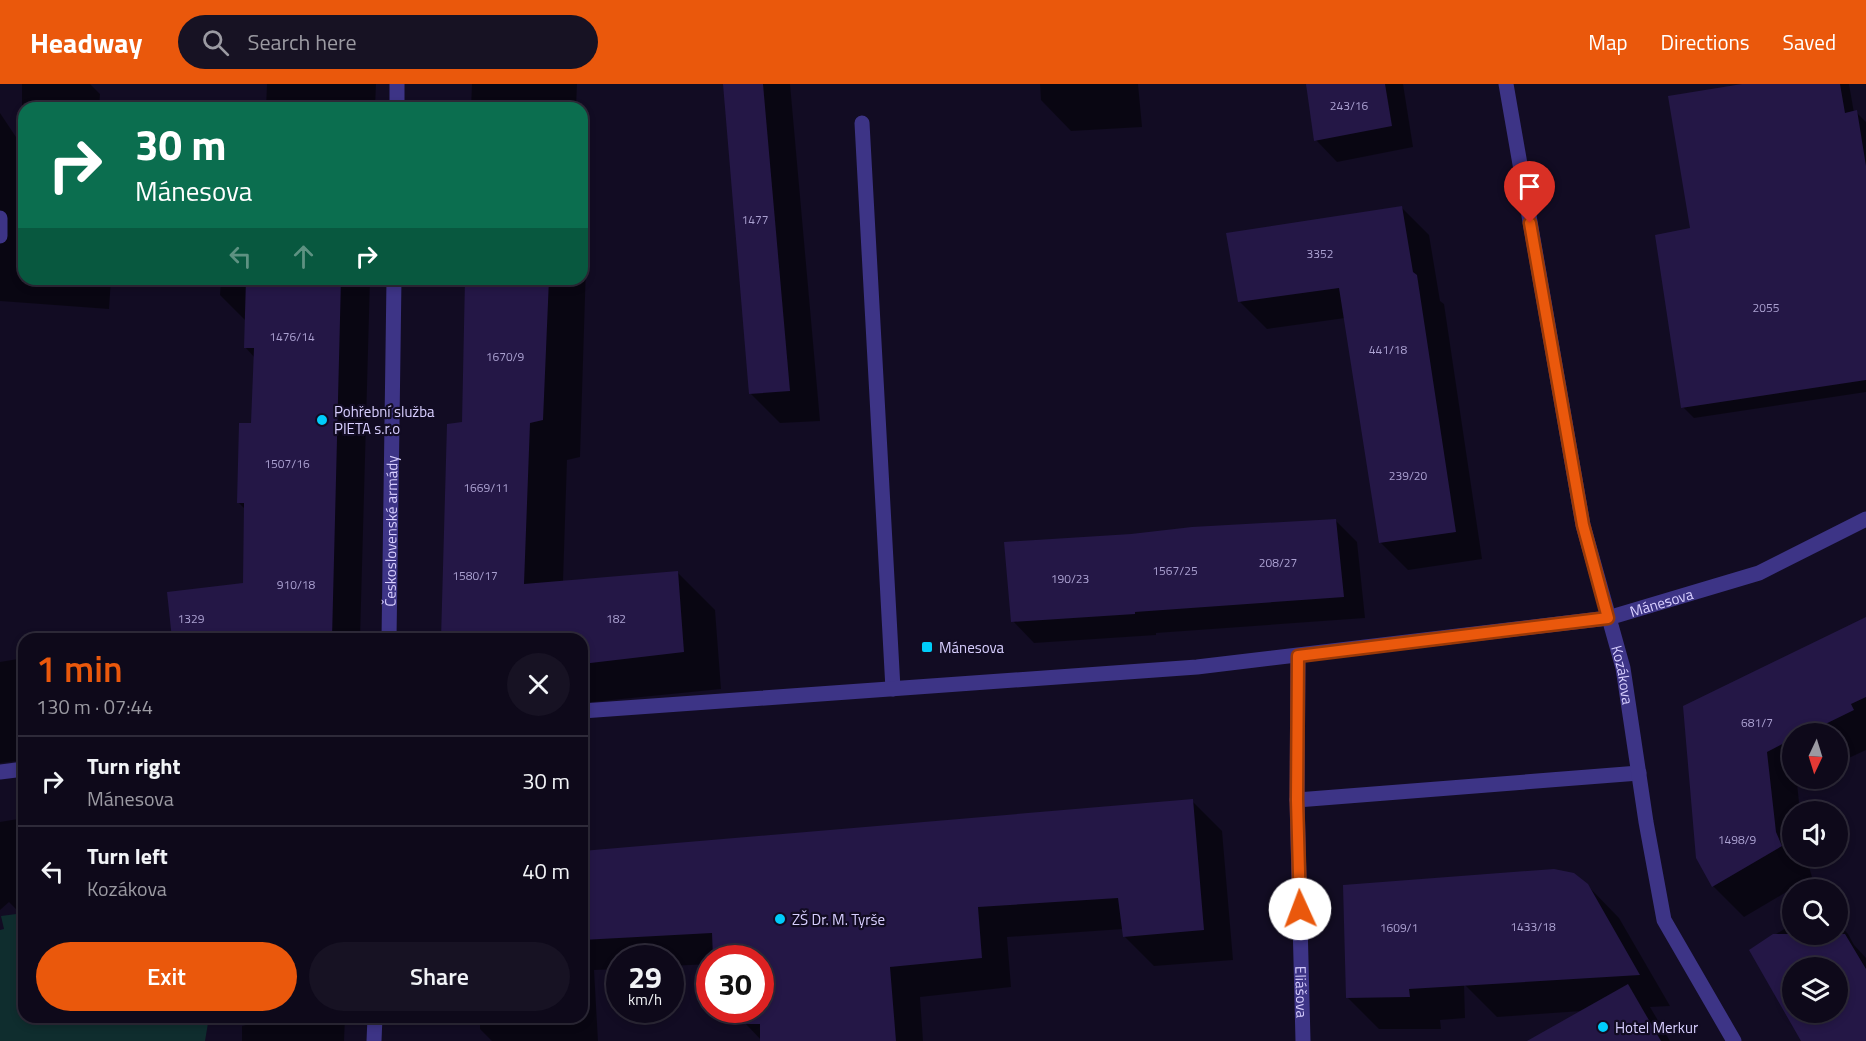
<!DOCTYPE html>
<html lang="en">
<head>
<meta charset="utf-8">
<style>
	:root { --surface:#0e091a; --page:#171223; --text:#f1f3f6; --muted:#9b9aa2; --line:#2e2a39; --accent:#ea580c }
	body { margin:0; font-family:"Titillium Web",sans-serif; background:var(--page); color:var(--text); height:100vh; display:flex; flex-direction:column; font-size:22px; white-space:nowrap }
	* { box-sizing:border-box; margin:0 }
	p { font-size:20px; color:var(--muted) }
	.icon { flex:none; width:33px; height:33px; fill:none; stroke:currentColor; stroke-width:2; stroke-linecap:round; stroke-linejoin:round }
	.map { position:relative; flex:1; overflow:hidden }
	.details { position:absolute; left:18px; top:549px; width:570px; height:390px; display:flex; flex-direction:column; background:var(--surface); border-radius:18px; box-shadow:0 3px 9px #0003,0 0 0 2px var(--line) }
	.details>* { flex:none }
	.top-card { position:absolute; left:18px; top:18px; width:570px; height:183px; border-radius:18px; box-shadow:0 3px 9px #0003,0 0 0 2px var(--line); background:#0b6e4f; color:#fff; overflow:hidden }
	.needle { width:39px; rotate:184deg }
	.fabs { position:absolute; left:1782px; top:639px; display:grid; gap:12px }
	.fabs a { display:grid; place-items:center; width:66px; height:66px; border-radius:50%; background:var(--surface); box-shadow:0 3px 9px #0003,0 0 0 2px var(--line); font-size:30px }
	.speed { position:absolute; left:606px; top:861px; display:flex; gap:12px; font-size:30px; font-weight:700; text-align:center }
	.speed>* { display:grid; place-content:center; width:78px; height:78px; border-radius:50%; background:var(--surface); box-shadow:0 3px 9px #0003,0 0 0 2px var(--line); line-height:1 }
	.speed small { font-size:15px; font-weight:400 }
	.speed .limit { border:9px solid #d22; background:#fff; color:#111 }
	.pin { position:absolute; display:grid; place-items:center; width:51px; height:51px; color:#fff; margin:-62px -26px; border-radius:50% 50% 50% 0; rotate:-45deg; box-shadow:0 0 6px #0007 }
	.pin .icon { rotate:45deg }
	.me { position:absolute; width:66px; margin:-33px; rotate:358deg; stroke-linejoin:round; filter:drop-shadow(0 0 4px #0008) }
	.turn { display:flex; align-items:center; gap:21px; height:126px; padding:0 18px; font-size:27px }
	.turn .icon { width:78px; height:78px; stroke-width:2.5 }
	.turn b { display:block; font-size:42px; line-height:51px }
	.lanes { display:flex; align-items:center; height:57px; padding:0 18px; background:#0003; justify-content:center; gap:30px; direction:ltr }
	.lanes .off { opacity:.35 }
	.round { display:grid; place-items:center; flex:none; width:63px; height:63px; border-radius:32px; background:var(--page) }
	.head { display:flex; align-items:center; justify-content:space-between; height:102px; padding:0 18px }
	h1 { font-size:36px; font-weight:600; line-height:45px; color:var(--accent) }
	.button { display:flex; gap:12px; margin-top:auto; padding:12px 18px }
	.button a { flex:1; height:69px; border-radius:36px; background:var(--accent); color:#fff; font-size:24px; font-weight:600; line-height:69px; text-align:center }
	.button a+a { background:var(--page); color:var(--text) }
	ul { padding:0; list-style:none }
	li { display:flex; align-items:center; gap:18px; height:90px; padding:0 18px; border-top:2px solid var(--line) }
	li div { flex:1 }
	li b { display:block; font-size:22px }
	li em { font-style:normal }
	header { display:flex; align-items:center; gap:36px; box-sizing:border-box; height:84px; padding:0 30px; background:var(--accent); color:#fff }
	header strong { font-size:28px }
	nav { display:flex; gap:33px; margin-inline-start:auto; font-size:21px }
	.search { width:420px; height:54px; background:var(--page); display:flex; align-items:center; gap:15px; box-sizing:border-box; padding:0 21px; border-radius:33px; color:var(--muted); font-size:22px }
	.map>svg:first-child { display:block }
	.green { fill:#0f2d2e }
	.shadow { fill:#0007; fill-rule:evenodd }
	.building { fill:#241746; fill-rule:evenodd }
	.lines { fill:none; stroke-linecap:round; stroke-linejoin:round }
	.lane { stroke:#3d3486; stroke-width:15 }
	.street { stroke:#3d3486; stroke-width:15 }
	.route-casing { stroke:#983908; stroke-width:15 }
	.route { stroke:#ea580c; stroke-width:10 }
	.poi-dot { fill:#00cdfa; stroke:#120c23; stroke-width:2 }
	.labels { text-anchor:middle; dominant-baseline:central; stroke-width:4.5; stroke-linejoin:round; paint-order:stroke }
	.number-label { font-size:12px; fill:#aba1d1 }
	.poi-label { font-size:15px; fill:#d8cfff; stroke:#120c23; text-anchor:start }
	.street-label { font-size:15px; fill:#d8cfff; stroke:#120c23 }
</style>
</head>
<body>
<header>
<strong>Headway</strong>
<div class="search"><svg class="icon" aria-label="search" viewBox="0 0 24 24"><circle cx="10" cy="10" r="6"/><path d="M15 15l6 6"/></svg>Search here</div>
<nav><a>Map</a><a>Directions</a><a>Saved</a></nav>
</header>
<div class="map">
<svg width="1866" height="957" viewBox="0 0 1866 957">
	<rect width="100%" height="100%" fill="#120c23"/>
	<polygon class="green" points="24,829 24,933 209,933 205,957 0,957 0,846 4,845 1,832"/>
	<g class="shadow">
		<polygon points="22,0 90,0 100,10 99,24 24,24 24,195 111,195 109,225 0,217 0,29 22,62"/>
		<polygon points="267,0 376,0 375,24 266,24"/>
		<polygon points="472,0 577,0 576,24 471,24"/>
		<polygon points="725,0 790,0 820,337 780,339 750,309"/>
		<polygon points="1040,0 1138,0 1142,43 1071,47 1041,16"/>
		<polygon points="1307,0 1403,0 1413,63 1337,78 1316,56"/>
		<polygon points="1751,0 1849,0 1854,29 1856,28 1866,38 1866,308 1694,334 1683,323 1692,145"/>
		<polygon points="582,113 588,118 580,373 567,376 563,498 677,488 715,526 721,605 582,619 582,555 442,555 464,339 467,195 582,195"/>
		<polygon points="1402,124 1429,151 1440,217 1444,220 1482,475 1408,486 1380,458 1345,234 1267,245 1240,218"/>
		<polygon points="221,195 370,195 360,555 137,555 173,549 244,501 245,425 238,418 252,341 255,274 245,263 246,237 220,211"/>
		<polygon points="1335,436 1357,458 1365,534 1156,549 1156,551 1034,559 1013,537"/>
		<polygon points="1866,534 1866,666 1838,679 1838,650 1792,650 1792,694 1805,694 1797,699 1800,728 1792,728 1792,772 1806,772 1812,793 1744,833 1713,802 1697,774 1684,623"/>
		<polygon points="24,574 24,676 0,679 0,578"/>
		<polygon points="1192,717 1222,747 1233,876 1154,882 1124,852 1123,845 1007,853 1011,903 920,913 923,957 762,957 745,939 744,926 760,926 760,874 710,874 710,880 670,882 670,874 620,874 620,885 594,886 598,957 492,957 480,945 480,933 582,933 582,768"/>
		<polygon points="24,734 24,833 9,818 0,826 0,738"/>
		<polygon points="1587,801 1619,834 1670,922 1650,923 1670,957 1530,957 1582,927 1497,933 1464,900 1465,934 1440,936 1441,945 1379,945 1347,913"/>
		<path d="M1838 839 1848 850 1854 861 1866 874V957H1803L1751 866 1792 840V850H1838ZM1792 884H1838V928H1792Z"/>
		<polygon points="246,933 345,933 344,957 242,957 242,942 246,941"/>
	</g>
	<g class="building">
		<polygon points="723,0 763,0 790,307 749,310"/>
		<polygon points="1306,0 1385,0 1392,42 1314,57"/>
		<polygon points="1742,0 1840,0 1845,29 1857,26 1866,82 1866,296 1681,324 1655,151 1690,144 1668,12"/>
		<polygon points="1402,122 1413,188 1417,191 1456,448 1379,459 1339,204 1238,218 1226,149"/>
		<polygon points="246,195 341,195 332,555 172,555 167,508 243,499 244,419 237,419 239,339 251,339 254,264 244,264"/>
		<polygon points="465,195 549,195 543,336 530,339 524,500 678,487 684,568 582,580 582,555 441,555 447,340 462,338"/>
		<polygon points="1336,435 1344,513 1135,528 1135,530 1011,538 1004,458 1131,450 1192,443"/>
		<polygon points="1866,533 1866,613 1851,620 1854,626 1805,650 1792,650 1792,655 1767,668 1776,748 1782,762 1712,803 1696,774 1683,622"/>
		<polygon points="1193,715 1204,846 1123,853 1118,814 978,823 982,874 890,883 896,957 760,957 760,940 744,940 744,926 760,926 760,874 713,874 712,849 582,856 582,767"/>
		<polygon points="1554,785 1574,789 1588,800 1640,891 1409,905 1410,913 1346,914 1343,801"/>
		<path d="M1773 850H1845L1866 885V957H1801L1749 866ZM1792 884H1838V928H1792Z"/>
		<polygon points="1628,900 1661,957 1527,957"/>
	</g>
	<g class="lines">
		<g class="lane">
			<polyline points="862,39 893,605"/>
			<polyline points="0,134 0,152"/>
			<polyline points="1297,716 1639,689"/>
		</g>
		<g class="street">
			<path id="s1" d="M1506 0 1583 441 1623 584 1646 738 1664 836 1734 957"/>
			<polyline points="397,24 397,0"/>
			<path id="s2" d="M389 555 394 195"/>
			<path id="s3" d="M1298 572 1297 716 1303 957"/>
			<path id="s4" d="M582 627 1197 583 1608 534 1759 489 1866 435"/>
			<polyline points="0,688 24,685"/>
			<polyline points="374,957 375,933"/>
		</g>
	</g>
	<g class="lines">
		<g class="route-casing">
			<polyline id="route" points="1300,825 1297,716 1298,572 1608,534 1583,441 1530,139"/>
		</g>
		<use href="#route" class="route"/>
	</g>
	<g class="poi-dot">
		<circle cx="322" cy="336" r="6"/>
		<rect x="921" y="557" width="12" height="12" rx="3"/>
		<circle cx="780" cy="835" r="6"/>
		<circle cx="1603" cy="943" r="6"/>
	</g>
	<g class="labels">
		<g class="number-label">
			<text x="1349" y="21">243/16</text>
			<text x="755" y="135">1477</text>
			<text x="1320" y="169">3352</text>
			<text x="1766" y="223">2055</text>
			<text x="292" y="252">1476/14</text>
			<text x="1388" y="265">441/18</text>
			<text x="505" y="272">1670/9</text>
			<text x="287" y="379">1507/16</text>
			<text x="1408" y="391">239/20</text>
			<text x="486" y="403">1669/11</text>
			<text x="1278" y="478">208/27</text>
			<text x="1175" y="486">1567/25</text>
			<text x="475" y="491">1580/17</text>
			<text x="1070" y="494">190/23</text>
			<text x="296" y="500">910/18</text>
			<text x="191" y="534">1329</text>
			<text x="616" y="534">182</text>
			<text x="1757" y="638">681/7</text>
			<text x="1737" y="755">1498/9</text>
			<text x="1533" y="842">1433/18</text>
			<text x="1399" y="843">1609/1</text>
		</g>
		<g class="poi-label">
			<text x="334" y="327">Pohřební služba<tspan x="334" dy="17">PIETA s.r.o</tspan></text>
			<text x="939" y="563">Mánesova</text>
			<text x="792" y="835">ZŠ Dr. M. Tyrše</text>
			<text x="1615" y="943">Hotel Merkur</text>
		</g>
		<g class="street-label">
			<text stroke="none"><textPath href="#s2" startOffset="108">Československé armády</textPath></text>
			<text stroke="none"><textPath href="#s4" startOffset="1086">Mánesova</textPath></text>
			<text stroke="none"><textPath href="#s1" startOffset="603">Kozákova</textPath></text>
			<text stroke="none"><textPath href="#s3" startOffset="336">Eliášova</textPath></text>
		</g>
	</g>
</svg>
<div class="fabs">
<a><svg class="needle" viewBox="-14 -14 28 28"><path d="M0-13l5 13h-10z" fill="#e53935"/><path d="M0 13l5-13h-10z" fill="#9b9aa2"/></svg></a>
<a><svg class="icon" aria-label="sound" viewBox="0 0 24 24"><path d="M4 9h4l5-4v14l-5-4H4zM17 9q2 3 0 6"/></svg></a>
<a><svg class="icon" aria-label="search" viewBox="0 0 24 24"><circle cx="10" cy="10" r="6"/><path d="M15 15l6 6"/></svg></a>
<a><svg class="icon" aria-label="layers" viewBox="0 0 24 24"><path d="M12 4l9 5-9 5-9-5zM3 14l9 5 9-5"/></svg></a>
</div>
<div class="speed"><div>29<small>km/h</small></div><div class="limit">30</div></div>
<div class="pin" style="left:1530px;top:139px;background:#d93025"><svg class="icon" aria-label="arrive" viewBox="0 0 24 24"><path d="M6 21V4h12l-3 4 3 4H6"/></svg></div>
<svg class="me" style="left:1300px;top:825px" viewBox="-20 -20 40 40"><circle r="19" fill="#fff"/><path d="M0-13L10 11 0 6-10 11z" fill="#ea580c"/></svg>
<div class="top-card">
<div class="turn"><svg class="icon" aria-label="right" viewBox="0 0 24 24"><path d="M7 20v-9h11M14 6l5 5-5 5"/></svg><div><b>30 m</b>Mánesova</div></div>
<div class="lanes"><svg class="icon off" aria-label="left" viewBox="0 0 24 24"><path d="M17 20v-9H6M10 6l-5 5 5 5"/></svg><svg class="icon off" aria-label="ahead" viewBox="0 0 24 24"><path d="M12 20V5M6 11l6-6 6 6"/></svg><svg class="icon" aria-label="right" viewBox="0 0 24 24"><path d="M7 20v-9h11M14 6l5 5-5 5"/></svg></div>
</div>
<section class="details">
<div class="head"><div><h1>1 min</h1><p>130 m · 07:44</p></div><a class="round"><svg class="icon" aria-label="close" viewBox="0 0 24 24"><path d="M6 6l12 12M18 6L6 18"/></svg></a></div>
<ul>
<li><svg class="icon" aria-label="right" viewBox="0 0 24 24"><path d="M7 20v-9h11M14 6l5 5-5 5"/></svg><div><b>Turn right</b><p>Mánesova</p></div><em>30 m</em></li>
<li><svg class="icon" aria-label="left" viewBox="0 0 24 24"><path d="M17 20v-9H6M10 6l-5 5 5 5"/></svg><div><b>Turn left</b><p>Kozákova</p></div><em>40 m</em></li>
</ul>
<div class="button"><a>Exit</a><a>Share</a></div>
</section>
</div>
</body>
</html>
